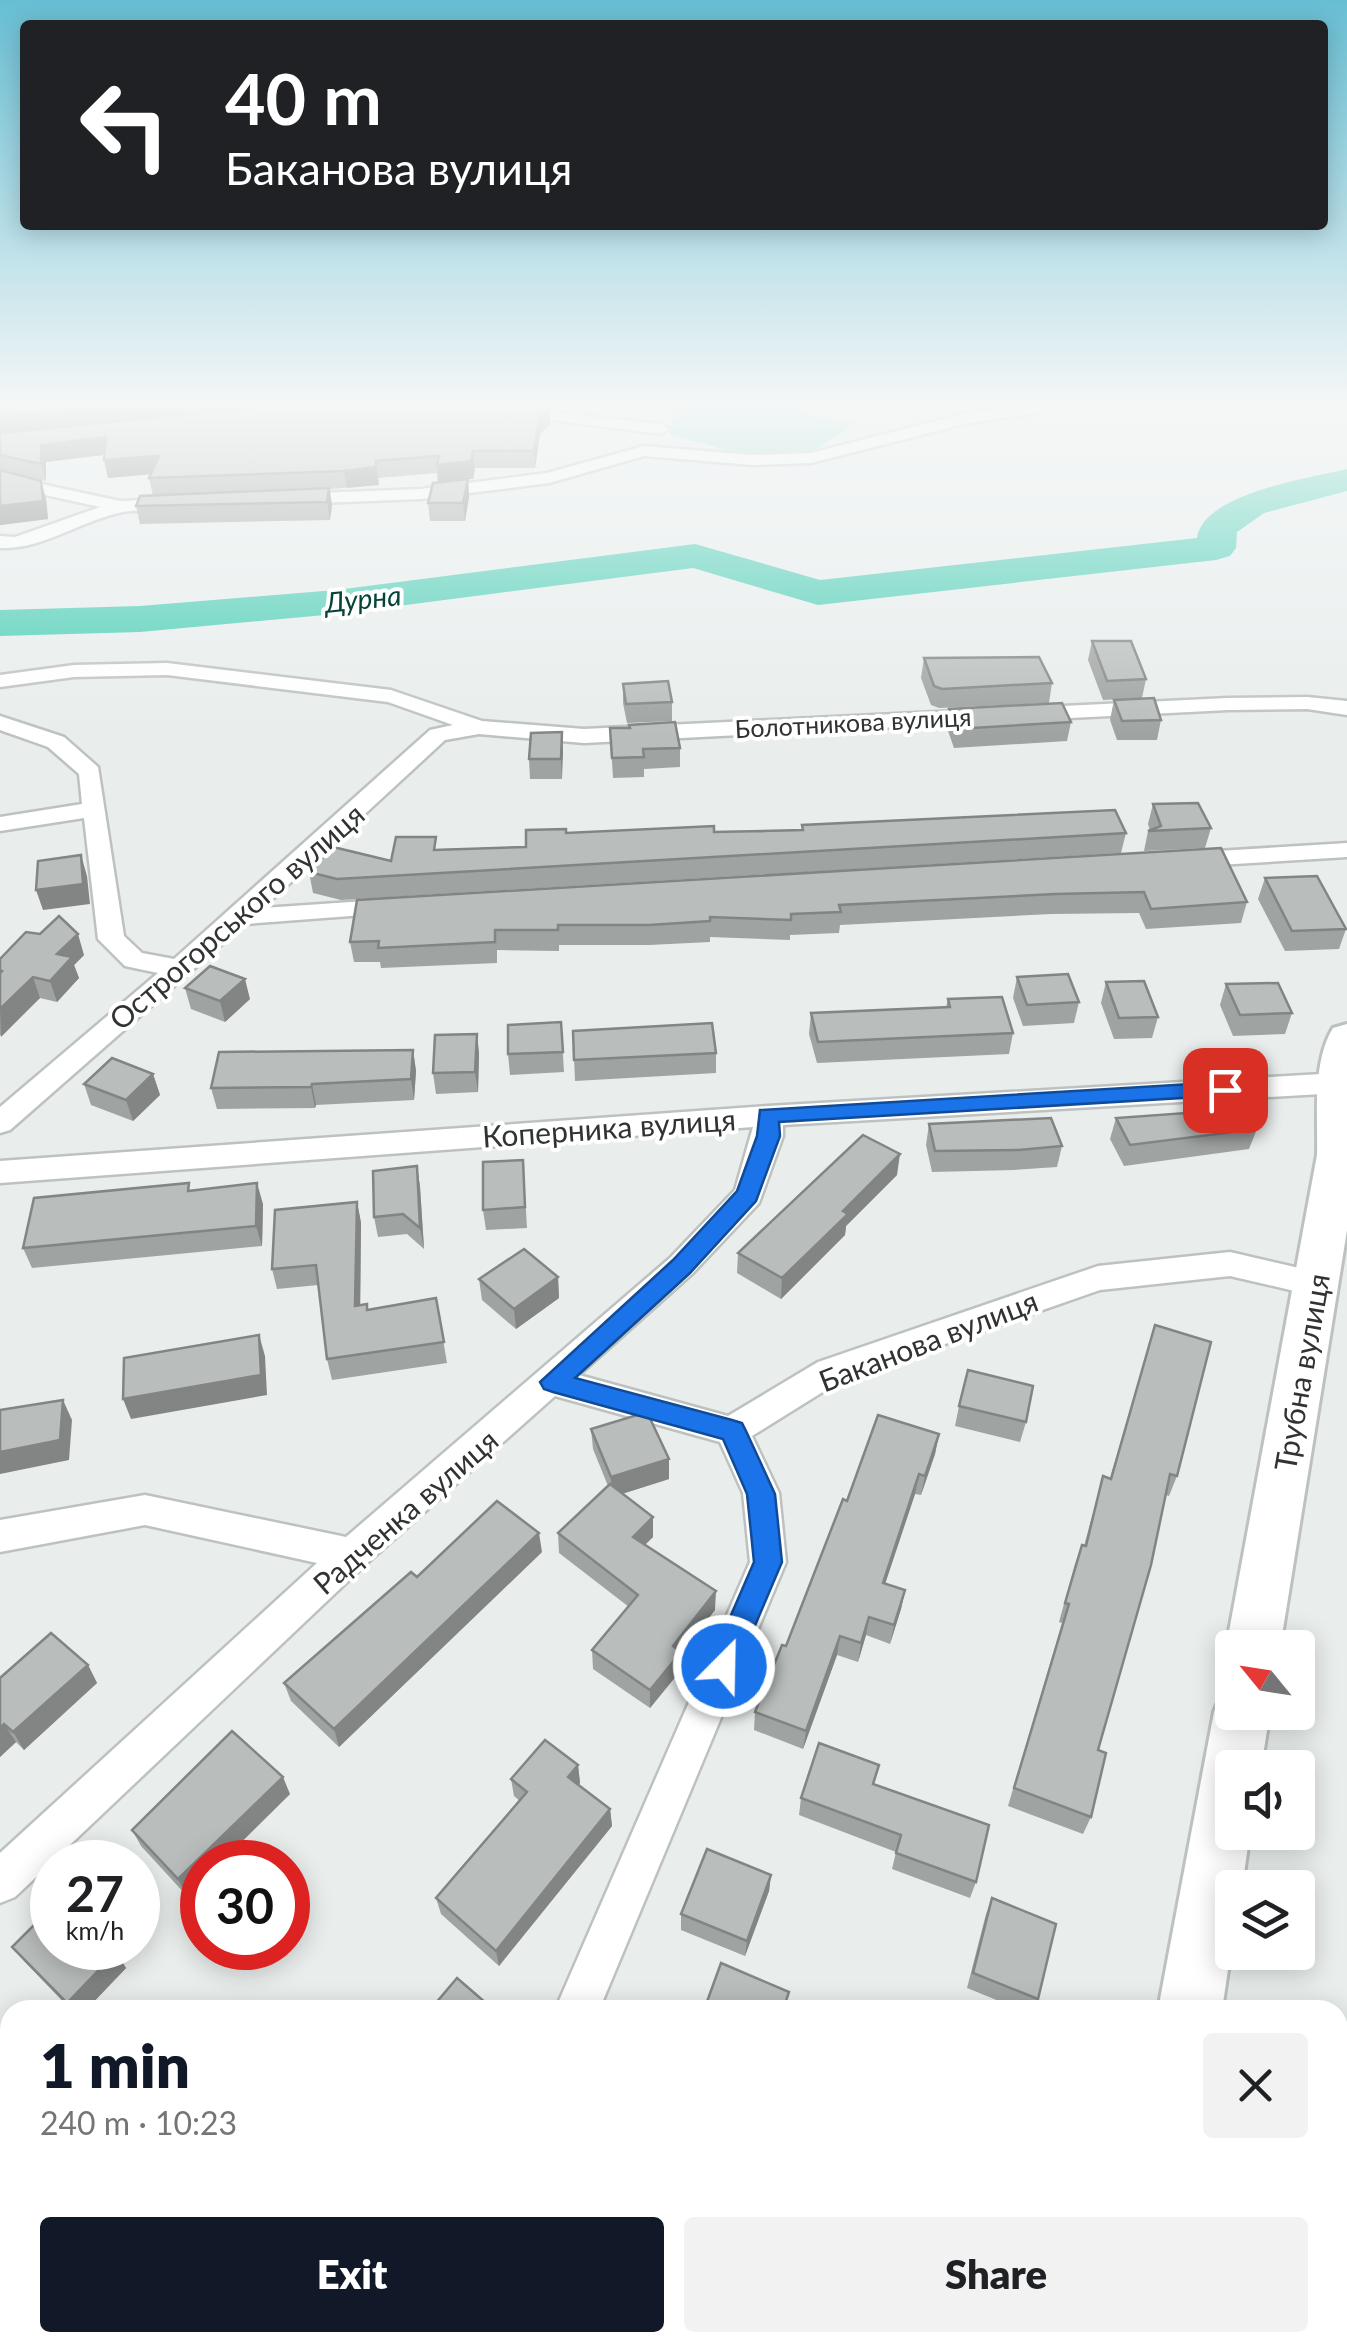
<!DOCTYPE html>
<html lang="en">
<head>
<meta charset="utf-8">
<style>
	:root { --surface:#fff; --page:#f2f2f2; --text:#202124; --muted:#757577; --accent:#111827 }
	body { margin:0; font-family:Lato,sans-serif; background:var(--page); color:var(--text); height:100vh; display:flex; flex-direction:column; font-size:38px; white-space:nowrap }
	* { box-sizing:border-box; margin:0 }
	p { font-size:32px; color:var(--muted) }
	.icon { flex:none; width:55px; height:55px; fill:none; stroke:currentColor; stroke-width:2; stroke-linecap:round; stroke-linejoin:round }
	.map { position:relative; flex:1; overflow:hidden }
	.panel { position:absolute; left:0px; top:2000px; width:1348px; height:352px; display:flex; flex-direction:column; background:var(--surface); border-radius:30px 30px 0 0; box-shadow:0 5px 25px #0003 }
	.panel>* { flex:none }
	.banner { position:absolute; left:20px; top:20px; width:1308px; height:210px; border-radius:10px; box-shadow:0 5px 25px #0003; background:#202124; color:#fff; overflow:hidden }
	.needle { width:65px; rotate:300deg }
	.buttons { position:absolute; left:1215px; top:1630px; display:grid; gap:20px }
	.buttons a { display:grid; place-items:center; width:100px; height:100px; border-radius:10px; background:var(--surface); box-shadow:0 5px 25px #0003; font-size:50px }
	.speed { position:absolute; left:30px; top:1840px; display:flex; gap:20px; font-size:50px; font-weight:700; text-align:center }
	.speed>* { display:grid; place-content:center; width:130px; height:130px; border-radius:50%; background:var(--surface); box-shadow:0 5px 25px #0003; line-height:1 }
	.speed small { font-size:25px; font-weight:400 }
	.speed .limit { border:15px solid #d22; background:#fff; color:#111 }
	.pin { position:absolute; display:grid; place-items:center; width:85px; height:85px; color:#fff; margin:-42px; border-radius:20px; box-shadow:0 5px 15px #0006 }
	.me { position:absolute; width:110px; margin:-55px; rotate:23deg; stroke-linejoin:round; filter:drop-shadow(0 0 8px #0008) }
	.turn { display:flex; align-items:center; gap:35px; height:210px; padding:0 40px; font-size:45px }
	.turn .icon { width:130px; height:130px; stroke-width:2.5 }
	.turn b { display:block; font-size:70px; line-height:85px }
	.round { display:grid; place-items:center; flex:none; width:105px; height:105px; border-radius:10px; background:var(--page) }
	.summary { display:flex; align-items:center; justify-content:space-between; height:170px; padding:0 40px }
	h1 { font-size:60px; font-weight:800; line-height:75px; color:var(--accent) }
	.action { display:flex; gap:20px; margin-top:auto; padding:20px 40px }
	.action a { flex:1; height:115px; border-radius:10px; background:var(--accent); color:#fff; font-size:40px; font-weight:800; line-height:115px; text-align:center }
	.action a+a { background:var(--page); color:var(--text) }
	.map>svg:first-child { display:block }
	.built { fill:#d7e5e1 }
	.green { fill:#88dbc7 }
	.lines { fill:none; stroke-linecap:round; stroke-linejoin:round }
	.river { fill:#45cdb3; fill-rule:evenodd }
	.street-casing { stroke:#bdc2c1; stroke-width:5 }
	.secondary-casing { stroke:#bdc2c1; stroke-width:6 }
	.street { fill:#fff; fill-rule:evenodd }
	.secondary { fill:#fff; fill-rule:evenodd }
	.wall { fill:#9fa3a2 }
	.shaded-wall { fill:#828584 }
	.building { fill:#b9bebc; stroke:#828584; stroke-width:2.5 }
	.route { fill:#1a73e8; stroke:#114b97; stroke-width:2.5 }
	.labels { text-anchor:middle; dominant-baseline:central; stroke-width:8; stroke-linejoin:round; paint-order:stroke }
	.far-street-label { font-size:25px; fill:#313333; stroke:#fff }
	.far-water-label { font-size:28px; font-style:italic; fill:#064339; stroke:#fff }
	.street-label { font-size:30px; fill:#313333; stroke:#fff }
</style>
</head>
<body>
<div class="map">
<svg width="1347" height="2352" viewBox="0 0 1347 2352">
	<rect width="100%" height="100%" fill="#e9eeed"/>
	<polygon class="built" points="0,2244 10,2256 10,2342 79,2343 86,2352 0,2352"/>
	<polygon class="green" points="676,407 806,407 801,413 854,423 807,456 754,458 670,434"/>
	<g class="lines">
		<path class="river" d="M1347 469V491L1264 513 1237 532 1236 548 1230 556 1216 560 818 605 693 568 336 614 140 632 0 636V610L140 606 336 590 695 544 820 580 1197 538C1203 493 1310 478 1347 469Z"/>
		<g class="street-casing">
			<g id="street">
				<polygon points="505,407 661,424 669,429 661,434 511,415 505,413"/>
				<polygon points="1011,407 1051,407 1043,412 964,424 811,463 753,465 644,456 549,483 421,499 292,504 283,499 292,494 421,489 547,473 644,446 753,455 811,453 963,414"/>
				<path d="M0 475 120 501 176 499 185 504C169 516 142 508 123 512 81 520 43 550 0 548V536L15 537 100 507 0 485Z"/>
				<polygon points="167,663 391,690 482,721 584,729 1228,698 1307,697 1347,701 1347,715 1307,709 1228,710 584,743 479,734 445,740 263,908 395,899 404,902 408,907 404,912 245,924 10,1130 0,1133 0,1107 158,973 125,966 98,939 84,818 0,831 0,817 82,804 79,774 48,747 0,730 0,716 64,737 98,767 124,936 142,953 174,959 430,730 453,725 388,702 167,675 74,677 0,687 0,675 74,665"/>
				<polygon points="1347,843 1347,857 1185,867 1173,860 1185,853"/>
				<polygon points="1339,1073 1347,1076 1347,1090 1339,1093 783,1125 783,1136 759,1203 692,1274 579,1375 728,1416 818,1362 1098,1266 1230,1252 1316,1272 1327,1275 1332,1284 1327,1293 1316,1296 1230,1276 1100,1290 842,1380 752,1436 779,1493 786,1562 599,2010 555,2010 750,1562 743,1493 720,1442 555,1396 365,1565 15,1897 0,1903 0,1853 317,1563 145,1525 0,1552 0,1520 145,1495 346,1537 670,1258 735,1190 753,1127 0,1183 0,1161 768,1106"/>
				<polygon points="0,2139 10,2143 10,2200 0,2196"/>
				<polygon points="122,2342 176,2342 180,2352 126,2352"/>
				<polygon points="409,2342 460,2342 456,2352 406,2352"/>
			</g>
		</g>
		<g class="secondary-casing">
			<g id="secondary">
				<path d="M1347 1024V1230L1280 1648H1232V1663L1226 1648 1317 1155C1318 1116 1312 1062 1333 1028Z"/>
				<polygon points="1232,1689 1232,1712 1270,1712 1261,1768 1232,1768 1232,1832 1250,1832 1242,1888 1232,1888 1232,1943 1222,2010 1158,2010 1214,1712 1222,1693"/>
				<polygon points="1096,2342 1168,2342 1167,2352 1095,2352"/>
			</g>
		</g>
		<use href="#street" class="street"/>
		<use href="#secondary" class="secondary"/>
	</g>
	<g class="wall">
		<polygon points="0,407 561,407 549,407 550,424 540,434 535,468 475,468 473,479 468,479 469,497 465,521 430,521 428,503 438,483 437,473 378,478 379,485 330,489 332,506 330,520 140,524 136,506 153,496 149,478 150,474 108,478 104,455 46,462 46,481 21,476 41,481 46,499 48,519 0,525"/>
		<polygon points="1092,641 1146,679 1142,698 1103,700 1088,660"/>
		<polygon points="924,658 1052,683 1049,703 939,708 931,705 921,678"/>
		<polygon points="623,684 672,702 672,721 627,723 623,703"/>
		<polygon points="1114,700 1161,720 1157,740 1117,740 1110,720"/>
		<polygon points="949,709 1071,722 1067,741 954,748 947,728"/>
		<polygon points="610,728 680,748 680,767 644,769 644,777 613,778"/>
		<polygon points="562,732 562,779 530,779 529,759"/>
		<polygon points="1153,804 1211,828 1205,848 1144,851 1148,831 1150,831 1148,824"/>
		<polygon points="802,825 1126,833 1121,853 341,900 313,893 309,872 391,861 438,849 526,847 566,833 802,830"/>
		<polygon points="1221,848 1247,902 1241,923 1146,929 1139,913 1051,914 840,925 839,933 790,935 790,940 710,937 710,942 649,945 559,945 559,951 497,950 497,963 381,968 380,962 354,962 350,942"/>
		<polygon points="1265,878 1346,929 1339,949 1285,951 1258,899"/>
		<polygon points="84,955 74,965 79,978 57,1002 40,998 0,1036 0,959"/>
		<polygon points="1017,977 1079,1002 1074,1023 1023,1026 1013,998"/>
		<polygon points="1106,982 1158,1017 1152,1038 1114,1039 1101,1003"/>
		<polygon points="1226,984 1292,1013 1285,1034 1233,1036 1220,1005"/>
		<polygon points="185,988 250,999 225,1022 191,1009"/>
		<polygon points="948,999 1013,1033 1009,1054 817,1063 809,1034 811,1013 946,1007"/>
		<polygon points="561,1022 564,1072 510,1075 508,1054"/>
		<polygon points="573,1031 716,1053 716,1073 575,1081"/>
		<polygon points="477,1034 479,1054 478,1092 436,1094 433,1073"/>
		<polygon points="413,1050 416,1071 414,1100 316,1105 315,1108 217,1109 211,1088"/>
		<polygon points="153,1074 160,1095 133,1121 91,1105 84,1084"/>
		<polygon points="1116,1118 1257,1129 1249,1149 1124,1166 1110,1139"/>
		<polygon points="929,1124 1062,1146 1057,1167 1014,1170 932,1172 926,1145"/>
		<polygon points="523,1160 527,1228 486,1230 483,1210"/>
		<polygon points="417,1166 420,1187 424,1249 407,1234 378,1237 374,1217"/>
		<polygon points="897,1175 846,1226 845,1235 781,1299 737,1273 738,1253"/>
		<polygon points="192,1191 263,1204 262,1246 32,1268 23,1248"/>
		<polygon points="357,1202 361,1223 360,1306 367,1310 436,1298 447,1363 332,1380 327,1359 318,1285 277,1289 272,1269"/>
		<polygon points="558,1277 559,1298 516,1329 482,1300 479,1279"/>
		<polygon points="1155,1325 1177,1476 1169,1496 1166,1495 1098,1750 1091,1817 1083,1834 1008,1806 1062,1623 1059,1622 1075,1564 1082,1545 1084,1546 1103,1476 1110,1478"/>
		<polygon points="959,1406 1026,1422 1020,1442 955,1426"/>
		<polygon points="591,1429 669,1479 622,1494 653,1537 645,1545 715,1610 681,1653 681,1670 650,1708 593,1669 592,1650 629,1607 559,1553 558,1533 608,1486 593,1449"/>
		<polygon points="939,1434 935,1454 921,1495 915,1494 885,1584 905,1590 901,1609 890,1644 866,1635 858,1662 837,1655 803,1749 754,1730 755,1712 786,1646 847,1501"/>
		<polygon points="542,1552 339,1747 291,1701 284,1683 417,1577"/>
		<polygon points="88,1665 97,1683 24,1750 16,1742 0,1757 0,1678"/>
		<polygon points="578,1765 580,1783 578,1785 610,1809 612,1826 499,1966 441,1914 436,1898 520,1801 514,1796 511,1779"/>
		<polygon points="875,1784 976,1882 970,1898 892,1869 896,1852 799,1815 801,1798"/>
		<polygon points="290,1794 187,1896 141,1846 132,1830"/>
		<polygon points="771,1875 769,1891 745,1956 681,1930 681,1914"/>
		<polygon points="992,1898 1038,1999 1033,2010 1021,2010 967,1988 986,1914"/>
		<polygon points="12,1947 116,1952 126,1968 86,2010 71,2010 25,1962"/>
		<polygon points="1347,2218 1347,2352 1323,2352 1324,2349 1327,2346 1328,2342 1338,2342 1338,2243 1339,2224"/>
	</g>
	<g class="shaded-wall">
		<polygon points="88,407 256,407 0,433 0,416"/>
		<polygon points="549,407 550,424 540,434 535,468 534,451 539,417"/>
		<polygon points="106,437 110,454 46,462 46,481 41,464 41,445"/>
		<polygon points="473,451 475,468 473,479 468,479 469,497 465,521 463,503 438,483 437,465"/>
		<polygon points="159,456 163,473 108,478 104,460"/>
		<polygon points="376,467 379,485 347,488 344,471"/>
		<polygon points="41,481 46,499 48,519 0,525 0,506"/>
		<polygon points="329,488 332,506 330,520 327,502"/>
		<polygon points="562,732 563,752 562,779 561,759"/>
		<polygon points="81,855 87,876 90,904 43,910 36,890"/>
		<polygon points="78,934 84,955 74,965 79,978 57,1002 50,981 57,954"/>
		<polygon points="33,977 40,998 1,1037 0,1009"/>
		<polygon points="245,979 250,999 225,1022 220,1001"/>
		<polygon points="477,1034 479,1054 478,1092 475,1072"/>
		<polygon points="413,1050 416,1071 414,1100 411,1079"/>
		<polygon points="153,1074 160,1095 133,1121 126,1100"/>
		<polygon points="312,1084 316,1105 315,1108 311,1087"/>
		<polygon points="900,1154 897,1175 846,1226 845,1235 781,1299 782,1278 843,1211"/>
		<polygon points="417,1166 420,1187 424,1249 420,1228"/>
		<polygon points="257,1183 263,1204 262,1246 256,1226"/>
		<polygon points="357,1202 361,1223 360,1327 355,1306"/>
		<polygon points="558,1277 559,1298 516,1329 514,1309"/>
		<polygon points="259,1335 265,1356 267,1395 131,1419 123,1399"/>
		<polygon points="63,1400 72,1420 69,1460 0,1474 0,1452"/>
		<polygon points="939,1434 935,1454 921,1495 925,1476"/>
		<polygon points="669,1459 669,1479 612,1497 611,1477"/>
		<polygon points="919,1474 915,1494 879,1602 883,1583"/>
		<polygon points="653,1517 653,1537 633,1556 633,1537"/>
		<polygon points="539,1533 542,1552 339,1747 334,1729"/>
		<polygon points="905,1590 901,1609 890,1644 894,1625"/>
		<polygon points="716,1591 715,1610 681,1653 681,1670 650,1708 650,1690 673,1646"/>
		<polygon points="869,1617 866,1635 858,1662 861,1643"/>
		<polygon points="840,1636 837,1655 803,1749 806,1731"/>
		<polygon points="88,1665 97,1683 24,1750 13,1732"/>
		<polygon points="4,1724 16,1742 0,1757 0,1728"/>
		<polygon points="578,1765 580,1783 570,1794 568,1777"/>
		<polygon points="283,1777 290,1794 221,1862 202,1862 202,1880 187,1896 178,1879"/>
		<polygon points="610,1809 612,1826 499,1966 496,1951"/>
		<polygon points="771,1875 769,1891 745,1956 747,1941"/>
		<polygon points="116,1952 126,1968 86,2010 72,2010 67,2003"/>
	</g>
	<g class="building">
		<polygon points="0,407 88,407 0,416"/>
		<polygon points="260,407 549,407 539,417 534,451 473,451 471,461 437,465 439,456 376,461 376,467 344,471 149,478 159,456 104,460 106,437 41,445 41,464 0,455 0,433"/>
		<polygon points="0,470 41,481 43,501 0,506"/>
		<polygon points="468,479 463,503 428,503 433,483"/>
		<polygon points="329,488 327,502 136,506 140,496"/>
		<polygon points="1092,641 1131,641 1146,679 1107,681"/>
		<polygon points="1039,657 1052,683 942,689 934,686 924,658"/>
		<polygon points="668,681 672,702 626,704 623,684"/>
		<polygon points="1154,698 1161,720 1122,721 1114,700"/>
		<polygon points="1062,703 1071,722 956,729 949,709"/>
		<polygon points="675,722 680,748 643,749 644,757 612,758 610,728 630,728 629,725"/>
		<polygon points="562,732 561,759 529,759 531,733"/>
		<polygon points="1198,803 1211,828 1148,831 1161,826 1153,804"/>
		<polygon points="1115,810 1126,833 337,879 309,872 333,847 391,861 396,837 436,837 434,850 526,847 526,830 566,829 566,833 714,826 714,832 803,830 802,825"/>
		<polygon points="1221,848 1247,902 1151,909 1144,892 1055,894 839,905 841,912 791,914 791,920 710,917 710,921 649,925 558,925 558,930 495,930 495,942 378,948 379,941 350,942 357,900"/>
		<polygon points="81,855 83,884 36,890 38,861"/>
		<polygon points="1317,876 1346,929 1292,931 1265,878"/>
		<polygon points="59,916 78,934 57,954 72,957 50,981 33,977 0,1009 0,973 2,971 0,970 0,959 26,932 40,934"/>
		<polygon points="210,966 245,979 220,1001 185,988"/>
		<polygon points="1068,974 1079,1002 1027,1005 1017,977"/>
		<polygon points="1144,981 1158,1017 1119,1018 1106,982"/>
		<polygon points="1278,983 1292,1013 1240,1015 1226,984"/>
		<polygon points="1002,997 1013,1033 818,1042 811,1013 950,1007 948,999"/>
		<polygon points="561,1022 563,1052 508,1054 508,1025"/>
		<polygon points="712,1023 716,1053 574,1060 573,1031"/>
		<polygon points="477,1034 475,1072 433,1073 435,1035"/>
		<polygon points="413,1050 411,1079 312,1084 311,1087 211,1088 219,1052"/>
		<polygon points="112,1058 153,1074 126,1100 84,1084"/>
		<polygon points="1255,1108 1257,1129 1130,1145 1116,1118"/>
		<polygon points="1051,1118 1062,1146 1019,1150 935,1151 929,1124"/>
		<polygon points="863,1135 900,1154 843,1211 848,1214 782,1278 738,1253"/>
		<polygon points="523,1160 525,1207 483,1210 483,1162"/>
		<polygon points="417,1166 420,1228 403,1214 374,1217 373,1171"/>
		<polygon points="189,1183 188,1191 257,1183 256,1226 23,1248 34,1198"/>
		<polygon points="357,1202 355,1306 367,1304 367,1310 436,1298 444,1342 327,1359 316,1265 272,1269 275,1210"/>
		<polygon points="524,1249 558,1277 514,1309 479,1279"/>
		<polygon points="1155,1325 1211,1342 1177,1476 1170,1474 1151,1565 1098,1750 1106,1753 1091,1817 1014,1788 1069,1604 1065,1603 1082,1545 1086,1546 1103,1476 1111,1479"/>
		<polygon points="259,1335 261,1375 123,1399 124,1358"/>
		<polygon points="968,1370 1033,1386 1026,1422 959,1406"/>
		<polygon points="63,1400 60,1440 0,1452 0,1410"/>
		<polygon points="647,1412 669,1459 611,1477 591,1429"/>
		<polygon points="878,1415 939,1434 925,1476 919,1474 883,1583 905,1590 894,1625 869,1617 861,1643 840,1636 806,1731 755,1712 782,1645 786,1646 843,1499 847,1501"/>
		<polygon points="610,1484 653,1517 633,1537 716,1591 673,1646 681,1652 650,1690 592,1650 638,1595 558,1533"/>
		<polygon points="497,1501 539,1533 334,1729 284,1683 411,1572 417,1577"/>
		<polygon points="51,1633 88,1665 13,1732 4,1724 0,1728 0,1678"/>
		<polygon points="232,1731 283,1777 178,1879 132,1830"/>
		<polygon points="545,1740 578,1765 568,1777 610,1809 496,1951 436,1898 527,1792 511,1779"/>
		<polygon points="819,1743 879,1765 873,1784 989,1825 976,1882 896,1853 901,1835 801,1798"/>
		<polygon points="707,1849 771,1875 747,1941 681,1914"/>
		<polygon points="992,1898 1056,1924 1038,1999 973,1973"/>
		<polygon points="52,1907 52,1948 111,1948 116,1952 67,2003 12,1947"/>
		<polygon points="721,1963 789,1992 783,2010 704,2010"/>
		<polygon points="457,1978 494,2010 430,2010"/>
		<polygon points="1347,2283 1347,2352 1337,2352 1338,2340 1342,2341"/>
		<polygon points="817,2342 916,2342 938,2352 814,2352"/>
	</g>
	<linearGradient id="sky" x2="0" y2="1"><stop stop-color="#67bed3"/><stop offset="0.55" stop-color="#f5f7f7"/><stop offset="1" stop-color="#f5f7f7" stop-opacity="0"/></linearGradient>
	<rect width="1347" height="736" fill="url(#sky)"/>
	<polygon class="route" points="1225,1082 1232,1084 1236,1090 1232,1095 779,1122 780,1136 756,1201 690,1273 575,1378 732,1420 742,1423 746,1431 775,1494 782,1562 734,1675 724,1679 713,1675 709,1666 754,1562 747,1494 723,1439 553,1392 544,1389 540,1382 673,1260 737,1191 757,1136 760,1110"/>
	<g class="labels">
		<g class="far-street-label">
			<text transform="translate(853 722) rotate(-3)">Болотникова вулиця</text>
		</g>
		<g class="far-water-label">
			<text transform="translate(363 598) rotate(-6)">Дурна</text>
		</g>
		<g class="street-label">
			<text transform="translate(236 916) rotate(-41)">Острогорського вулиця</text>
			<text transform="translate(609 1127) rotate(-4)">Коперника вулиця</text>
			<text transform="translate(928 1340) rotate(-21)">Баканова вулиця</text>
			<text transform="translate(1301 1372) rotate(-80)">Трубна вулиця</text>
			<text transform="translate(405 1511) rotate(-41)">Радченка вулиця</text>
		</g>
	</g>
</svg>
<div class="buttons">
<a><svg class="needle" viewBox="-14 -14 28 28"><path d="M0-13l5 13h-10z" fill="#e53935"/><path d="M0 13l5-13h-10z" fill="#757577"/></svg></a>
<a><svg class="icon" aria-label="sound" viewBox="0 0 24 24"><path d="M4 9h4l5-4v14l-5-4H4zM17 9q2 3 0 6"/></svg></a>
<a><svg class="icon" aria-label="layers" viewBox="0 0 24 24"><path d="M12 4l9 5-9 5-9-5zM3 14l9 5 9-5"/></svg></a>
</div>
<div class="speed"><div>27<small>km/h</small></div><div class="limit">30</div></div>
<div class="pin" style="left:1225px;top:1090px;background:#d93025"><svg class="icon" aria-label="arrive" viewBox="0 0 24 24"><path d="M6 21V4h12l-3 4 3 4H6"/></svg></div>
<svg class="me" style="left:724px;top:1666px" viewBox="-20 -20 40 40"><circle r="17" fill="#1a73e8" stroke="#fff" stroke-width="3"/><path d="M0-11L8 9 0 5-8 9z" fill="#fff"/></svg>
<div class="banner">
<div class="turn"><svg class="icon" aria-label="left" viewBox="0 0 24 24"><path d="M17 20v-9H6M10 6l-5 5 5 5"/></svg><div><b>40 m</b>Баканова вулиця</div></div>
</div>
<section class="panel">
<div class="summary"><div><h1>1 min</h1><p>240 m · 10:23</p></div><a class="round"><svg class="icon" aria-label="close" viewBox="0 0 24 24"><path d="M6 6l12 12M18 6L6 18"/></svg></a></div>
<div class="action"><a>Exit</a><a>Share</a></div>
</section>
</div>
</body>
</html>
